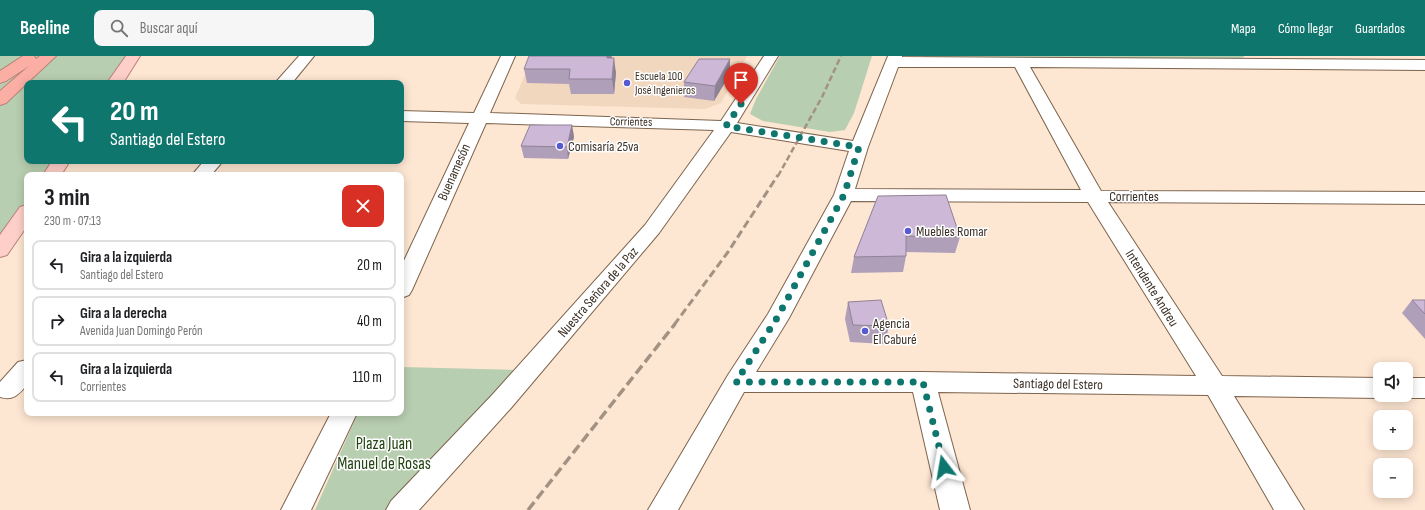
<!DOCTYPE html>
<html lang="es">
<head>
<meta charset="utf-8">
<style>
	:root { --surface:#fff; --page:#f6f6f6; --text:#202124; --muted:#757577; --line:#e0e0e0; --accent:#0f766e }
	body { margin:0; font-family:"Sofia Sans Condensed",sans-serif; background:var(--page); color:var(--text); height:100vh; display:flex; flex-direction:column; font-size:15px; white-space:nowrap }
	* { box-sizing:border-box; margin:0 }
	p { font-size:13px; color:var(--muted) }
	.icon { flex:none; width:22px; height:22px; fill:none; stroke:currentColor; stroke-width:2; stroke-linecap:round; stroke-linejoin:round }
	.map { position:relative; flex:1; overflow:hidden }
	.details { position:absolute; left:24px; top:116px; width:380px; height:244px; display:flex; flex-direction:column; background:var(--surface); border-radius:8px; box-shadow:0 2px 10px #0003 }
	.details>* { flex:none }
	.top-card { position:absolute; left:24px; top:24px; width:380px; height:84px; border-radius:8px; box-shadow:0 2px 10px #0003; background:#0f766e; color:#fff; overflow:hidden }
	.fabs { position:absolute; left:1373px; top:306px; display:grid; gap:8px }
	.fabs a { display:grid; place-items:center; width:40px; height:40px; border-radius:8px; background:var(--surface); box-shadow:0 2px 10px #0003; font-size:20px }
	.pin { position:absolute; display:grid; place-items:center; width:34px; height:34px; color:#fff; margin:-41px -17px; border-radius:50% 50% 50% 0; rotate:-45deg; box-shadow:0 0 4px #0007 }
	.pin .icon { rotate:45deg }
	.me { position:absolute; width:44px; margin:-22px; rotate:346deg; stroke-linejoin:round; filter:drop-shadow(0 0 3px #0008) }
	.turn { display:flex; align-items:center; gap:14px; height:84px; padding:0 20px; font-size:18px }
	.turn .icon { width:52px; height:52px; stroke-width:2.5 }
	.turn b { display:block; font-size:28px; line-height:34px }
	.round { display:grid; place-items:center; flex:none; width:42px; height:42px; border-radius:8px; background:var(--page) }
	.summary { display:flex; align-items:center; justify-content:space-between; height:68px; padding:0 20px }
	h1 { font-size:24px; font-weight:700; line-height:30px }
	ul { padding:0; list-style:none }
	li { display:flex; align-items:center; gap:12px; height:50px; margin:0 8px 6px; padding:0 12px; border:2px solid var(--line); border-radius:8px }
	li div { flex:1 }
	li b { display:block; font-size:15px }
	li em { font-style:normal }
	header { display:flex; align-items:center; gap:24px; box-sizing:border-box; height:56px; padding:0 20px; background:var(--accent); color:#fff }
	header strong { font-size:19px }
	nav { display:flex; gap:22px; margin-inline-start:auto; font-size:14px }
	.search { width:280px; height:36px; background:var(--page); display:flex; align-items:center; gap:10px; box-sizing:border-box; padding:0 14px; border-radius:8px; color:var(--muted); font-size:15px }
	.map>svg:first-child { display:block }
	.built { fill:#f2d7bf }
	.green { fill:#b8ceb0 }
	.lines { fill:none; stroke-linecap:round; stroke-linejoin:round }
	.minor-casing { stroke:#7d644d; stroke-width:2 }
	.major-casing { stroke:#b88378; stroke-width:2 }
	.highway-casing { stroke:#b88378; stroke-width:2 }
	.minor { fill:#fff; fill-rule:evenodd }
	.major { fill:#fdcfc8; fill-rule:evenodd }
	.highway { fill:#fbafa4; fill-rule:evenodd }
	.rail-far2 { stroke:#a39282; stroke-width:2.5; stroke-dasharray:6 3; stroke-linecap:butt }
	.rail-far1 { stroke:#a39282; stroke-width:3; stroke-dasharray:8 4; stroke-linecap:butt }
	.rail { stroke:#a39282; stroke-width:3.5; stroke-dasharray:10 4.5; stroke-linecap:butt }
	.wall { fill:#b09fb9 }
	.shaded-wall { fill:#908296 }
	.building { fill:#cdb9d7; stroke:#908296 }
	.route { stroke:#0f766e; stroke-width:7; stroke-dasharray:0 12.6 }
	.poi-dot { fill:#5759d0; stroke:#fff; stroke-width:1.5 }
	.labels { text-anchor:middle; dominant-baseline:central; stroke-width:3; stroke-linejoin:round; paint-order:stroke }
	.far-poi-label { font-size:12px; fill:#3b3026; stroke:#fff; text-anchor:start }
	.far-street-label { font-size:12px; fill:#3b3026; stroke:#fff }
	.poi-label { font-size:14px; fill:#3b3026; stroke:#fff; text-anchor:start }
	.street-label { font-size:14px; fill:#3b3026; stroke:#fff }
	.near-park-label { font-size:17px; fill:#234413; stroke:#fff }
</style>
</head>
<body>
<header>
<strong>Beeline</strong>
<div class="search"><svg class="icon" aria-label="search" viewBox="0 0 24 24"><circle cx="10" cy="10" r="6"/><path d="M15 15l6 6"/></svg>Buscar aquí</div>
<nav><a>Mapa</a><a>Cómo llegar</a><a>Guardados</a></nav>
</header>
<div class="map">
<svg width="1425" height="454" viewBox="0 0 1425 454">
	<rect width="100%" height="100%" fill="#fde6d2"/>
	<polygon class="built" points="533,0 747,0 721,47 705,53 521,48 515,42"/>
	<g class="green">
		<polygon points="0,0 133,0 115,27 27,27 27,105 61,105 52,119 27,119 27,155 0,194"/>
		<polygon points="780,0 872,0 854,57 845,74 830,76 763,65 750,58 756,43"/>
		<polygon points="921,0 1244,0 1244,1 1236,5 933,3"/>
		<polygon points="401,311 523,314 386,454 315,454 358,357 401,357"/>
	</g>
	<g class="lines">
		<g class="minor-casing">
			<g id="minor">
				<polygon points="299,0 314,0 292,27 275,27"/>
				<path d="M501 0H515L490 57 721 65 764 0H778L737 67 853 85 888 0H902V1L1425 4V14L1030 11 1101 135 1425 136V148L1108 146 1222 320 1380 322V339H1388L1380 342 1234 340 1304 454H1274L1208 339 938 336 970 454H940L913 336H744L678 454H648L728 319 768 258 834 139 849 95 731 76 659 177 511 352 419 454H386L391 445 493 338 645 169 714 74 486 67 412 234 409 239 401 242V211L469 67 401 65V55L474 57ZM898 11H1015L1081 134 855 133 868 91ZM851 145 1088 146 1196 320 923 316H756L789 262Z"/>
				<polygon points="204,105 223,105 211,119 192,119"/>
				<path d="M27 304V329C18 339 13 345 0 341V326L18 306Z"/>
				<polygon points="1406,322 1425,322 1425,342 1406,342 1398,339 1406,339"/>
				<polygon points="331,357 357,357 311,454 281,454"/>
			</g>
		</g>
		<g class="major-casing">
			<g id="major">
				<polygon points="126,0 140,0 123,27 107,27"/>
				<polygon points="52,105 70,105 61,119 43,119"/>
				<polygon points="27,149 27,170 7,199 0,201 0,179 20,151"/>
			</g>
		</g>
		<g class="highway-casing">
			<polygon id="highway" points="23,0 34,0 36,3 40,0 56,0 6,47 0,49 0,35 29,10 6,25 0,27 0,15"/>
		</g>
		<use href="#minor" class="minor"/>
		<use href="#major" class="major"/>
		<use href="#highway" class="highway"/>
		<polyline class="rail-far2" points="778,120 822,41 841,0"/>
		<polyline class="rail-far1" points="674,269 728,196 778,119"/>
		<polyline class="rail" points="528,454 675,268"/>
	</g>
	<g class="wall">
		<polygon points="611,2 616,17 614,38 571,38 569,28 527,27 524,13"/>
		<polygon points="730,3 730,18 714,45 684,41 684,26"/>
		<polygon points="572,69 574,81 568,103 524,102 521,90"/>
		<polygon points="878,140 960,181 955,197 906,196 906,200 903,216 851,217 854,201"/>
		<polygon points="1412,244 1425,244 1425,283 1402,257"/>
		<polygon points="848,246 889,270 885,288 850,286 845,263"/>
	</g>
	<g class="shaded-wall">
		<polygon points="607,0 612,0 608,17 607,2"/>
		<polygon points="614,2 616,17 614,38 612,23"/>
		<polygon points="730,3 730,18 714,45 715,30"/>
		<polygon points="572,69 574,81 568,103 567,91"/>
	</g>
	<g class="building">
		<polygon points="529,0 607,0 607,2 614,2 612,23 569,23 570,13 524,13"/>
		<polygon points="699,3 730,3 715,30 684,26"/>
		<polygon points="530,69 572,69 567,91 521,90"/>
		<polygon points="946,139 960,181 906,180 906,200 854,201 878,140"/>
		<polygon points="881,244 889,270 853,269 848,246"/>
		<polygon points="1412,244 1425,244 1425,258"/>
	</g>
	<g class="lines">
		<polyline class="route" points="741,48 726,70 859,91 844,139 777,262 736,326 923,326 944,411"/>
	</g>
	<g class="poi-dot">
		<circle cx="627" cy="27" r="4"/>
		<circle cx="560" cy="90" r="4"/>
		<circle cx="908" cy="175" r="4"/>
		<circle cx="865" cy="275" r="4"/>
	</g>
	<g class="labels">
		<g class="far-poi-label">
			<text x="635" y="20">Escuela 100<tspan x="635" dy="14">José Ingenieros</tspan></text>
		</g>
		<g class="far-street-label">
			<text transform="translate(631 66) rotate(1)">Corrientes</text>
		</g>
		<g class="poi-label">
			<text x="568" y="90">Comisaría 25va</text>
			<text x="916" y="175">Muebles Romar</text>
			<text x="873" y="267">Agencia<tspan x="873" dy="16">El Caburé</tspan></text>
		</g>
		<g class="street-label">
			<text transform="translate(454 116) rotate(-66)">Buenamesón</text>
			<text x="1134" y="140">Corrientes</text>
			<text transform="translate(1152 232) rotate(58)">Intendente Andreu</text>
			<text transform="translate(598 236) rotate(-49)">Nuestra Señora de la Paz</text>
			<text transform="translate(1058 328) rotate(1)">Santiago del Estero</text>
		</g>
		<g class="near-park-label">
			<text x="384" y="388">Plaza Juan<tspan x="384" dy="20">Manuel de Rosas</tspan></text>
		</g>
	</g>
</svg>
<div class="fabs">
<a><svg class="icon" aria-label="sound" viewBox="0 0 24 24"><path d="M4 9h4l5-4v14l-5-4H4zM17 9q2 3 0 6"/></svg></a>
<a>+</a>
<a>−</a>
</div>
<div class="pin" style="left:741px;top:48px;background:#d93025"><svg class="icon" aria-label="arrive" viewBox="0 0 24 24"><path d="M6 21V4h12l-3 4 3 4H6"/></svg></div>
<svg class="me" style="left:944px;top:411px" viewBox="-20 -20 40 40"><path d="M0-17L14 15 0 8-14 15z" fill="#0f766e" stroke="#fff" stroke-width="4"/></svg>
<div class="top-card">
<div class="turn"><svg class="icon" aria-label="left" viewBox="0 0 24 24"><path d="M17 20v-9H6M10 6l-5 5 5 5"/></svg><div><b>20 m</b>Santiago del Estero</div></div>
</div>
<section class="details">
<div class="summary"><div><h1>3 min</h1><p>230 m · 07:13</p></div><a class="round" style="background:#d93025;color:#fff"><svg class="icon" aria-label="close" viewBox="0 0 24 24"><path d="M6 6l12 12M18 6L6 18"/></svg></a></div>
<ul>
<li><svg class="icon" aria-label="left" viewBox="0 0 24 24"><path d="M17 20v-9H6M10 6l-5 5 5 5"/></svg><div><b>Gira a la izquierda</b><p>Santiago del Estero</p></div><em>20 m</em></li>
<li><svg class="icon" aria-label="right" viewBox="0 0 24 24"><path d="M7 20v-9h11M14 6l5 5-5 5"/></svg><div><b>Gira a la derecha</b><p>Avenida Juan Domingo Perón</p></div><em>40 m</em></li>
<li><svg class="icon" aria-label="left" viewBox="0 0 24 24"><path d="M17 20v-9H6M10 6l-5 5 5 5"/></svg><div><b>Gira a la izquierda</b><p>Corrientes</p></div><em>110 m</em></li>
</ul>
</section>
</div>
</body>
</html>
